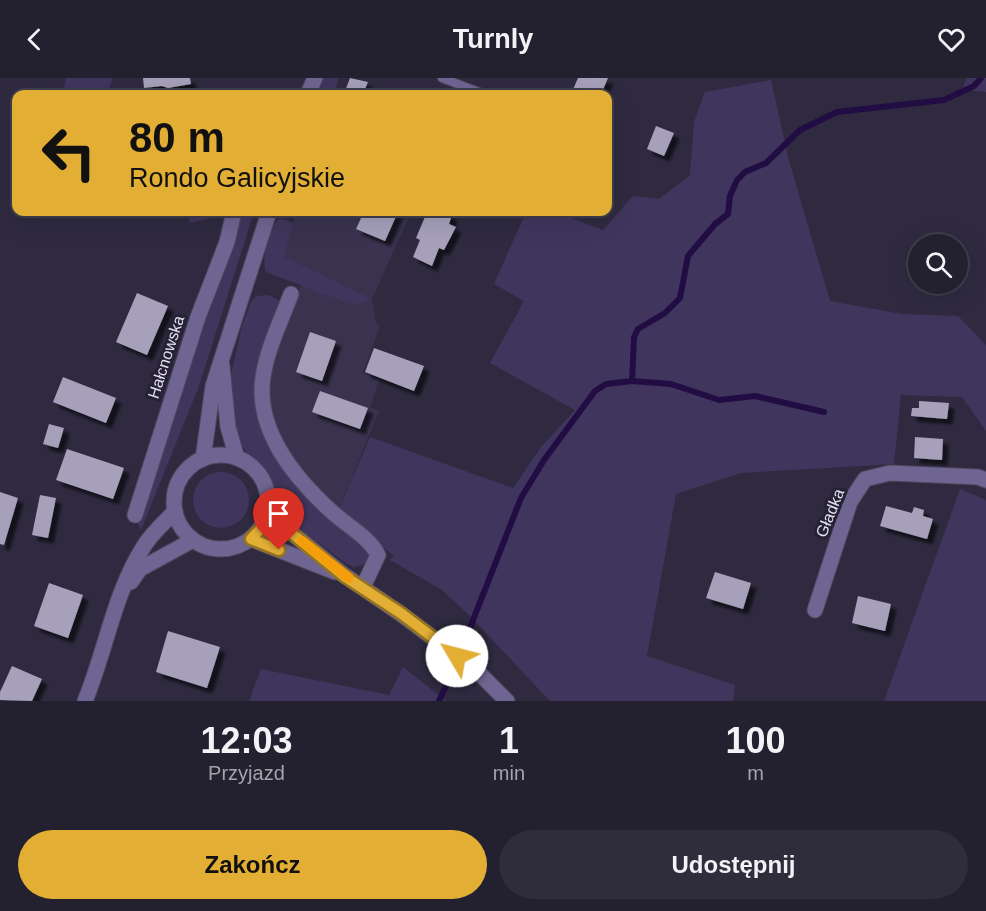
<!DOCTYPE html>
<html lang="pl">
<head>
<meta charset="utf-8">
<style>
	:root { --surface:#232030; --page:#2f2d3c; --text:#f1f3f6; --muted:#a3a3ab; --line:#403e4c; --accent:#e2af34 }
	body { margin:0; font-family:Helvetica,sans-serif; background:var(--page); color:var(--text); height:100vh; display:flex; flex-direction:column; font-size:22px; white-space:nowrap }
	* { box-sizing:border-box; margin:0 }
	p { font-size:20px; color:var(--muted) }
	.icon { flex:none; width:33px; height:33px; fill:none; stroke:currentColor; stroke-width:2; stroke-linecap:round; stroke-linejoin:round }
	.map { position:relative; height:623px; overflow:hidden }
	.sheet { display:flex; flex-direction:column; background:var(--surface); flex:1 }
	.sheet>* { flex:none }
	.guide { position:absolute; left:12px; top:12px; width:600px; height:126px; border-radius:12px; box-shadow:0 6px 24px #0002,0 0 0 2px var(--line); background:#e2af34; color:#111; overflow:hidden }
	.controls { position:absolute; left:908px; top:156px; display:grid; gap:12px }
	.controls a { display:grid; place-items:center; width:60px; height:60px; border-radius:50%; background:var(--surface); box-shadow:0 6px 24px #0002,0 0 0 2px var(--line); font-size:30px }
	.pin { position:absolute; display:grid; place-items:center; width:51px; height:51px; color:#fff; margin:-62px -26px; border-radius:50% 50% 50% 0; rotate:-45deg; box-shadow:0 0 6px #0007 }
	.pin .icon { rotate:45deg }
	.me { position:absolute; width:66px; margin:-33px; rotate:307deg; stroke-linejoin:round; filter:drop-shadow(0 0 4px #0008) }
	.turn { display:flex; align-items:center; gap:21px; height:126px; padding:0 18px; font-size:27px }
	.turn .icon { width:78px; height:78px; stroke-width:2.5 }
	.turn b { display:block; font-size:42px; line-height:51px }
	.eta { display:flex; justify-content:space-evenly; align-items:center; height:102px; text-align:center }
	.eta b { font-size:36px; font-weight:600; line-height:42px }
	.button { display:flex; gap:12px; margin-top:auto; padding:12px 18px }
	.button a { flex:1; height:69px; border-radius:36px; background:var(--accent); color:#111; font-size:24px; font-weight:600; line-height:69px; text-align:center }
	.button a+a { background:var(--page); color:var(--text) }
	header { display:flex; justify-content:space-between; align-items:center; height:78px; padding:0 18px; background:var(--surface); font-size:27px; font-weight:600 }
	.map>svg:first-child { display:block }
	.built { fill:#3a334f }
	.green { fill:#40365d }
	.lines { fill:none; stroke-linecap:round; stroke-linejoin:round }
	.stream { stroke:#210d43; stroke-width:6 }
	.building { fill:#a6a0bb; filter:url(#shadow) }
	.service-casing { stroke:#4c475c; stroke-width:10 }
	.minor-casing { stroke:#4c475c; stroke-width:17 }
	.tertiary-casing { stroke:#4c475c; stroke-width:17 }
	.service { stroke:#6f6592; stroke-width:8 }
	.minor { stroke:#6f6592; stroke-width:15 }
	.tertiary { stroke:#6f6592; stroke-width:15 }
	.route-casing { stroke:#937222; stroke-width:15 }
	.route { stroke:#e2af34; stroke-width:10 }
	.slow { stroke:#f59e0b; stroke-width:10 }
	.labels { text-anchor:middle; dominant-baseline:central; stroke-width:6; stroke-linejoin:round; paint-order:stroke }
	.street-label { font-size:16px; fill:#e3e0ef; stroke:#262135 }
</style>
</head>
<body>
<header><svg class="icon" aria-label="back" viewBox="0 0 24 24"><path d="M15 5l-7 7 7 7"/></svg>Turnly<svg class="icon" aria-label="heart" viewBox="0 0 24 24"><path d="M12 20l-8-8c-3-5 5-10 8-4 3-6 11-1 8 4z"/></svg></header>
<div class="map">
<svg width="986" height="623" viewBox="0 0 986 623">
	<defs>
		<filter id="shadow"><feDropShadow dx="5.5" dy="5.5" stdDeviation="1.5" flood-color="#0009"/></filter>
	</defs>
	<rect width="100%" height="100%" fill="#2f2a40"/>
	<polygon class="built" points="296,134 411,134 372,221 376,245 380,248 363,295 379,302 370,329 379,333 338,433 286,375 271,341 267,299 301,207 278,197"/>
	<g class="green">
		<polygon points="66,0 113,0 107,16 63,16"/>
		<polygon points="324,0 339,0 334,16 317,16"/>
		<polygon points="967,0 986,0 986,14 962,11"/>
		<polygon points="771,2 788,79 830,223 902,236 958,238 986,267 986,353 962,319 901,317 894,386 741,395 676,416 647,578 735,607 733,623 550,623 469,537 442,512 390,482 394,478 338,433 370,359 513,410 542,368 575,332 490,285 524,223 494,206 526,134 555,134 603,152 633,118 659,121 690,97 694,44 705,14"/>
		<polygon points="190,134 226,134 226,137 189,145"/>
		<polygon points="240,134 254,134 199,308 141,452 137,444"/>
		<path d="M280 140 293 145 284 179 372 221 353 227 266 194C261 181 269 147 280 140Z"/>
		<polygon points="268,217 280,223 261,342 352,458 370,476 366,486 354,489 347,486 281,437 271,402 244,371 236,356 231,297 242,248 252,222 257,218"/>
		<circle cx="221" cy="422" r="28"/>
		<polygon points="960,411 986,422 986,623 884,623"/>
		<polygon points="403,589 446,623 249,623 261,591 389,617"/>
	</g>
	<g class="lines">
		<g class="stream">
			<polyline points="632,303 671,306 719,322 755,318 824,334"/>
			<polyline points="464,565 521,420 544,382 595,313 606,306 632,303 634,259 638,251 665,235 680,220 688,178 715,146 728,136 730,118 737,102 745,94 766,85 800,52 837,34 944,22 974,8 981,0"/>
			<polyline points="439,623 446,608"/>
		</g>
	</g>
	<g class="building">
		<polygon points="143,0 190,0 191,6 168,10 162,8 144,10"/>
		<polygon points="350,0 368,4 363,16 344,16"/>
		<polygon points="578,0 608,0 602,14 599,13 598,16 571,16"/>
		<polygon points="656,48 674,55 664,78 647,71"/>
		<polygon points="352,134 398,134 385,163 356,151 362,138"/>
		<polygon points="427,134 444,134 452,137 449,146 456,149 444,172 439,170 432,188 413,179 420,162 416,160"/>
		<polygon points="137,215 168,228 147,277 116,264"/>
		<polygon points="310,254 336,263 322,303 296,294"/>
		<polygon points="374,270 424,288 414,313 365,294"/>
		<polygon points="63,299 116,320 106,345 53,324"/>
		<polygon points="320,313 368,330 360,351 312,334"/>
		<polygon points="919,323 949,325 947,341 911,338 912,330 919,330"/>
		<polygon points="49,346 64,350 58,370 43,366"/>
		<polygon points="915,359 943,361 942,382 914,380"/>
		<polygon points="67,371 124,390 113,421 56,402"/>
		<polygon points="0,414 18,420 4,467 0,466"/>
		<polygon points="40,417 56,420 48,460 32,457"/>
		<polygon points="886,428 912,435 914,429 924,432 923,438 933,441 927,461 880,448"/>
		<polygon points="715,494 751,505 743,531 706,520"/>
		<polygon points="49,505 83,517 68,560 34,548"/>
		<polygon points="858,518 891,526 885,553 852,545"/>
		<polygon points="168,553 220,569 207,610 156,594"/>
		<polygon points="12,588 42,601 32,623 0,622 0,614"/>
	</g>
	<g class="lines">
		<g class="service-casing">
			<polyline id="service" points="442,0 484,16"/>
		</g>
		<g class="minor-casing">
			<g id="minor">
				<path d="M291 216C281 243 267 271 263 299 255 353 295 400 331 433 346 447 369 459 378 477L363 509"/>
				<polyline points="135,437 198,239 227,164 234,134"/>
				<polyline points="815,532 850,424 865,401 890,395 978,399 986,402"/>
			</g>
		</g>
		<g class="tertiary-casing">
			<g id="tertiary">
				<polyline points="308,16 315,0"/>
				<polyline points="222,288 228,349 237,380"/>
				<circle cx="221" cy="424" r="47"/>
				<polyline points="203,381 213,308 269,134"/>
				<polyline points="267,435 344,497 401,536 476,592 507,623"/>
				<polyline points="251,461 335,494"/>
				<polyline points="131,504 140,491 193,462"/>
				<path d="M85 623C106 572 114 515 144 468 152 455 165 444 175 433"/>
			</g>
		</g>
		<use href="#service" class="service"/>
		<use href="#minor" class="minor"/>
		<use href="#tertiary" class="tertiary"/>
	</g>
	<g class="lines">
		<g class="route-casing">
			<polyline id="route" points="279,472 251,461 262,449 267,435 344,498 402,536 457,578"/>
		</g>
		<use href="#route" class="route"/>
		<polyline class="slow" points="302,463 349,500"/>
	</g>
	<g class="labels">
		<g class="street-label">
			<text transform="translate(166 279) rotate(-72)">Hałcnowska</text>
			<text transform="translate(830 435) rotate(-68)">Gładka</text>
		</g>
	</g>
</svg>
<div class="controls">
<a><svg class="icon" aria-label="search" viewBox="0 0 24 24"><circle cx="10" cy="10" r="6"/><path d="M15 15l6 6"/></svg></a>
</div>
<div class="pin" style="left:279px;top:472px;background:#d93025"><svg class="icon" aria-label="arrive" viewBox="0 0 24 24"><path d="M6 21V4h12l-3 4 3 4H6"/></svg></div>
<svg class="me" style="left:457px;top:578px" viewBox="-20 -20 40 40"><circle r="19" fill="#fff"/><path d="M0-13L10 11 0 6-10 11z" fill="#e2af34"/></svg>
<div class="guide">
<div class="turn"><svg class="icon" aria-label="left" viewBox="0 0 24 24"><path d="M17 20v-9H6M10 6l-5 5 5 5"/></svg><div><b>80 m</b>Rondo Galicyjskie</div></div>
</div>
</div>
<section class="sheet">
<div class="eta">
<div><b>12:03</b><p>Przyjazd</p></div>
<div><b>1</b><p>min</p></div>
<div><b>100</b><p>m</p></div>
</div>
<div class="button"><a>Zakończ</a><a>Udostępnij</a></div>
</section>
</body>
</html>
